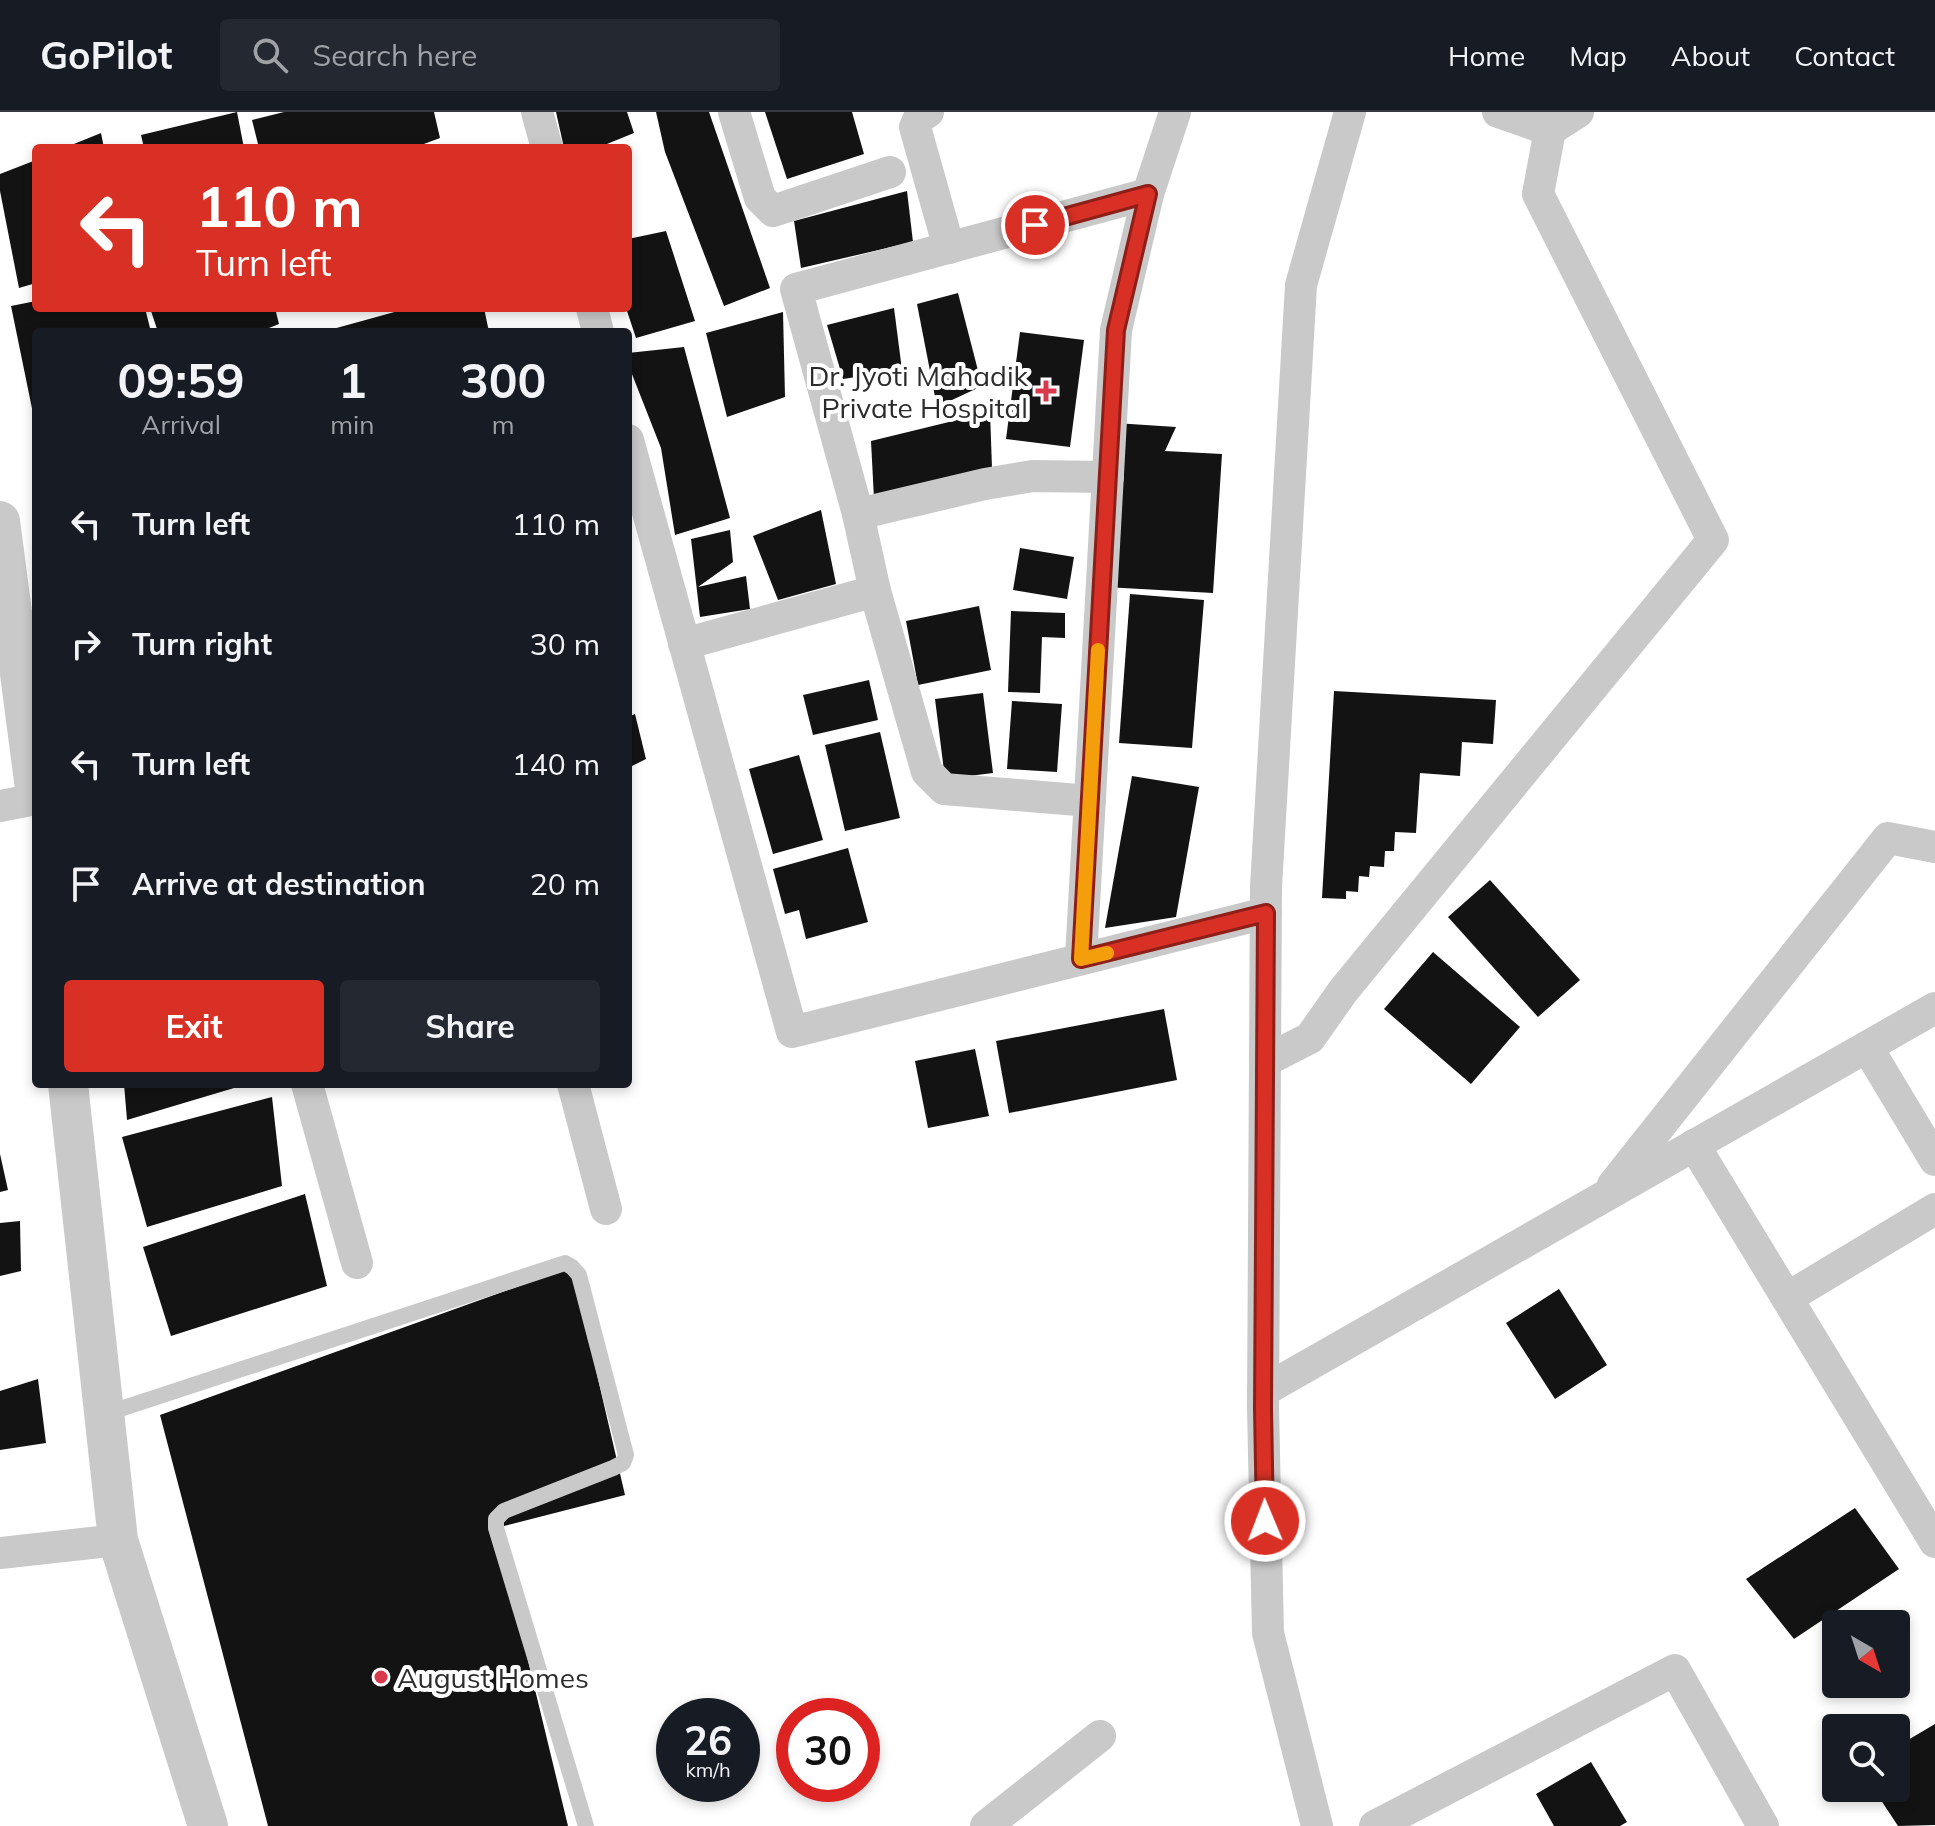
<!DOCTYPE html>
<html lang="en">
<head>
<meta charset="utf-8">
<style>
	:root { --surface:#171b24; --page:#242831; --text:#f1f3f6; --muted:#9ea1a6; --line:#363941; --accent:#d93025 }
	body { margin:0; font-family:Mulish,sans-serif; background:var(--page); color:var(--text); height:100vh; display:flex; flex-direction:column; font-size:30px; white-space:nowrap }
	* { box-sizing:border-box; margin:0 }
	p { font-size:26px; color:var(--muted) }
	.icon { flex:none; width:44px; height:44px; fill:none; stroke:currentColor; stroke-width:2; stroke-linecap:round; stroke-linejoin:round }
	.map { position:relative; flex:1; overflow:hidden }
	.details { position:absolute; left:32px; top:216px; width:600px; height:760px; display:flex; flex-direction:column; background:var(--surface); border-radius:8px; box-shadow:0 4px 12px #0003 }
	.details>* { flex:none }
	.top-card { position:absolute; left:32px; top:32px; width:600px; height:168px; border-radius:8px; box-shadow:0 4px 12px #0003; background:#d93025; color:#fff; overflow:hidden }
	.needle { width:52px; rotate:141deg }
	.tools { position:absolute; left:1822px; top:1498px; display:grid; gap:16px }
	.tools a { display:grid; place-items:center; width:88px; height:88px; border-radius:8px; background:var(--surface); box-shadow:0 4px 12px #0003; font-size:40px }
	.speed { position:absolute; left:656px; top:1586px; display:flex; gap:16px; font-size:40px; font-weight:700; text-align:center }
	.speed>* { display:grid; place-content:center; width:104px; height:104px; border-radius:50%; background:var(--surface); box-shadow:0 4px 12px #0003; line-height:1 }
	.speed small { font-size:20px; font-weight:400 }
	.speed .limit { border:12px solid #d22; background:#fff; color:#111 }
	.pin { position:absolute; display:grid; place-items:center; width:68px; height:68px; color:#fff; margin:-34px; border:4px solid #fff; border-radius:50%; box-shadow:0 2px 8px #0007 }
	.me { position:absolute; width:88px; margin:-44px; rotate:359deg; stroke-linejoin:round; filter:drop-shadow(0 0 6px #0008) }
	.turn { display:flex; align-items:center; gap:28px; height:168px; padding:0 32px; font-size:36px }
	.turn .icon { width:104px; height:104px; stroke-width:2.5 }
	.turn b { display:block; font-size:56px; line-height:68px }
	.eta { display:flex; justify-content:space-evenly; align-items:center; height:136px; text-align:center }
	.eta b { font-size:48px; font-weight:700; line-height:56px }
	.cta { display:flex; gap:16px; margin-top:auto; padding:16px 32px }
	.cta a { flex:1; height:92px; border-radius:8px; background:var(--accent); color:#fff; font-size:32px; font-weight:700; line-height:92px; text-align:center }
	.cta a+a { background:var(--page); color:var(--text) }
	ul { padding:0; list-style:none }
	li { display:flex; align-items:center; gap:24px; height:120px; padding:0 32px }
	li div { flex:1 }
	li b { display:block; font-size:30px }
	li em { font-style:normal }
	header { display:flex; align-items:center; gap:48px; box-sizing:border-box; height:112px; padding:0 40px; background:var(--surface); border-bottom:2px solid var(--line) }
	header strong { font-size:38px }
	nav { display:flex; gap:44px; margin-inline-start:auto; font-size:28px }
	.search { width:560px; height:72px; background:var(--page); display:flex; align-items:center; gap:20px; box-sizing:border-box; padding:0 28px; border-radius:8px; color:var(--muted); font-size:30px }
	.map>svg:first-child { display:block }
	.building { fill:#131313 }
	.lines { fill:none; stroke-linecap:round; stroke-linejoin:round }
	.service { stroke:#c9c9c9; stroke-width:16 }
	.minor { stroke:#c9c9c9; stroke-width:32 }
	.tertiary { stroke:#c9c9c9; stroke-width:40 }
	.route-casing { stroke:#8d1f18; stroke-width:20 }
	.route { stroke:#d93025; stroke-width:14 }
	.slow { stroke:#f59e0b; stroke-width:14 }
	.poi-dot { fill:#d9394c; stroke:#fff; stroke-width:3 }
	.labels { text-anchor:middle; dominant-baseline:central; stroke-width:8; stroke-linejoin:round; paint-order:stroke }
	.poi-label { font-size:28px; fill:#2c2c2c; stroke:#fff; text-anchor:end }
</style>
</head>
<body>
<header>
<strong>GoPilot</strong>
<div class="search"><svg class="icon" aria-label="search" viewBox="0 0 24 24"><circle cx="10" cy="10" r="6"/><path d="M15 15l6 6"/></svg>Search here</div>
<nav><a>Home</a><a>Map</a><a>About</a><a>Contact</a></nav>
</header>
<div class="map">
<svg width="1935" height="1714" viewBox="0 0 1935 1714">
	<rect width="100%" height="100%" fill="#fff"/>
	<g class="building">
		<polygon points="237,0 244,36 144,36 141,23"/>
		<polygon points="284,0 434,0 440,26 413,36 259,36 252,8"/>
		<polygon points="556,0 627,0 634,21 597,36 564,36"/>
		<polygon points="656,0 709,0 770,176 724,194 665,40"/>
		<polygon points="765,0 852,0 864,42 787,67"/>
		<polygon points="101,21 104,36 64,36"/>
		<polygon points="36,48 36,171 19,176 0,79 0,62"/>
		<polygon points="907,79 913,130 801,156 794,109"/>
		<polygon points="666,119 695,209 636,226 626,196 628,196 628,127"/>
		<polygon points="958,181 982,274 937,295 917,192"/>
		<polygon points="36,189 36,196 145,196 151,220 36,220 35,311 11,194"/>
		<polygon points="150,196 275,196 279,212 259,220 158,220"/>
		<polygon points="409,196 484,196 489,220 322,220"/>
		<polygon points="894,196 902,258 843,267 827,213"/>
		<polygon points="783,200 785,285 727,305 706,221"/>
		<polygon points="1020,220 1084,228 1070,335 1006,327"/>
		<polygon points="684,235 730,406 675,423 661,336 628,252 628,241"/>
		<polygon points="990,300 992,356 874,387 871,329"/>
		<polygon points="1115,311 1176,315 1165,339 1222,342 1213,481 1105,475"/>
		<polygon points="821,398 836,472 778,488 753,424"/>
		<polygon points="730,418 733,450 698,475 746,464 750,497 700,505 691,427"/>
		<polygon points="1020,436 1074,445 1067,487 1013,478"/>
		<polygon points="1130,482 1204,488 1192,636 1119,631"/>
		<polygon points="979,494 991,558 918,573 906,509"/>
		<polygon points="1011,499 1065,501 1065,526 1042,525 1040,581 1008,580"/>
		<polygon points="869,568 878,608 813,623 803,583"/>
		<polygon points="1334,579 1496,588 1493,632 1462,630 1460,664 1420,661 1416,721 1395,720 1394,739 1385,739 1384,755 1370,754 1369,765 1359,764 1358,780 1346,779 1346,787 1322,786"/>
		<polygon points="983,581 993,661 945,667 935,587"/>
		<polygon points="1012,589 1062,592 1057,660 1007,657"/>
		<polygon points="635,602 646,647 628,656 628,605"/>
		<polygon points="880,620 900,706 845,719 825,633"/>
		<polygon points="799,643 823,728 773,742 749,657"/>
		<polygon points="1132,664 1199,675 1176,805 1105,816"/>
		<polygon points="848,736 868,810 806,827 799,798 785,802 773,757"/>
		<polygon points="1490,768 1580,868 1538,905 1448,805"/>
		<polygon points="1433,840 1520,915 1471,972 1384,897"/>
		<polygon points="1164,897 1177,968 1009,1001 996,929"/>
		<polygon points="975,937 989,1004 928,1016 915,949"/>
		<polygon points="124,972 244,972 244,973 127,1008"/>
		<polygon points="272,985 282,1074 147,1115 122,1025"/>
		<polygon points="0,1042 8,1078 0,1080"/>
		<polygon points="305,1082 327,1174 171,1224 143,1135"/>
		<polygon points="20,1109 21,1159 0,1164 0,1111"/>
		<polygon points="572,1155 625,1383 496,1416 568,1714 268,1714 160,1303"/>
		<polygon points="1559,1177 1607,1253 1555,1287 1506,1211"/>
		<polygon points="38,1267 46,1331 0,1338 0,1279"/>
		<polygon points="1855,1396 1899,1457 1794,1527 1746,1467"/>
		<polygon points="1935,1612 1935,1713 1898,1714 1873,1676 1896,1676 1896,1635"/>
		<polygon points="1591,1650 1627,1710 1620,1714 1554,1714 1536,1682"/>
	</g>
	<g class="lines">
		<polyline class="service" points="105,1302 565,1151 572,1155 579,1163 626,1343 623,1351 613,1356 504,1399 496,1407 496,1416 586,1714"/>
		<g class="minor">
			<polyline points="537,0 547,36"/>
			<polyline points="734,0 760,86 773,99 890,60"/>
			<polyline points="928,0 919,6 915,15 949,136"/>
			<polyline points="1498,0 1550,18 1578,0"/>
			<polyline points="592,196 598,220"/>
			<polyline points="628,328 792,920 1266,801"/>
			<polyline points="858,402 985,372 1033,364 1108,365"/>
			<polyline points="875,479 927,660 944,677 1090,689"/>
			<polyline points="684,532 875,479 858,402 796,177 1148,82"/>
			<polyline points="0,694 36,687"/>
			<polyline points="1081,847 1116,218 1148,82 1175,0"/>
			<polyline points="1867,935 1935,1048"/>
			<polyline points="1265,949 1310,926 1343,879 1713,428 1538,82 1550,18"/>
			<polyline points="307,972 357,1151"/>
			<polyline points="573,972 606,1097"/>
			<polyline points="1694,1033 1935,1430"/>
			<polyline points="1613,1073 1888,726 1935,735"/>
			<polyline points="1787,1186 1935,1097"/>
			<polyline points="1263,1279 1935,896"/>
			<polyline points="0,1441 118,1428"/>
			<polyline points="986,1714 1100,1624"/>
			<polyline points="1317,1714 1268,1521 1263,1296 1266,775 1301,173 1350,0"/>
			<polyline points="1375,1714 1675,1558 1763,1714"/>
		</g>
		<g class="tertiary">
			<polyline points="0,409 36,684"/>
			<polyline points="68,972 118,1428 208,1714"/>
		</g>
	</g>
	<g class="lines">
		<g class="route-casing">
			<polyline id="route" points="1035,113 1148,82 1116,218 1081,847 1266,801 1263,1296 1265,1409"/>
		</g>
		<use href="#route" class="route"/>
		<polyline class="slow" points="1098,538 1081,847 1107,841"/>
	</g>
	<g class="poi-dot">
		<path d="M1042 267h8v8h8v8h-8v8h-8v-8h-8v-8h8z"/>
		<circle cx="381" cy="1565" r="8"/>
	</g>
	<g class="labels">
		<g class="poi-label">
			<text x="1028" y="263">Dr. Jyoti Mahadik<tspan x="1028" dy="32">Private Hospital</tspan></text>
			<text x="397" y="1565" text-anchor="start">August Homes</text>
		</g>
	</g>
</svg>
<div class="tools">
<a><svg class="needle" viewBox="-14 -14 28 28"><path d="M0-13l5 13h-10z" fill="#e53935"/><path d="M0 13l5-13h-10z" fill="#9ea1a6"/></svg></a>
<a><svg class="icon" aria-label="search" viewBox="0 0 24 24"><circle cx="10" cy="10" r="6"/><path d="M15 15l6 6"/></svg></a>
</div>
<div class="speed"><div>26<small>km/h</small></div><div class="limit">30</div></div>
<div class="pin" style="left:1035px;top:113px;background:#d93025"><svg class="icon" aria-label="arrive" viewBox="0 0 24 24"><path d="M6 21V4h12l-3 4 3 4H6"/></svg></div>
<svg class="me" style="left:1265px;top:1409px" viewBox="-20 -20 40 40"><circle r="17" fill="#d93025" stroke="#fff" stroke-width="3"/><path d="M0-11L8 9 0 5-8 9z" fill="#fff"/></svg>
<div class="top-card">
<div class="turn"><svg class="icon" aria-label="left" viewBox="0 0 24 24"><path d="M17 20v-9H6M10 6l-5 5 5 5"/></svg><div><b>110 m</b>Turn left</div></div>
</div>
<section class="details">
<div class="eta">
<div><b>09:59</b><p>Arrival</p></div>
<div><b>1</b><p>min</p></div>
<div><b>300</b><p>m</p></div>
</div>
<ul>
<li><svg class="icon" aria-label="left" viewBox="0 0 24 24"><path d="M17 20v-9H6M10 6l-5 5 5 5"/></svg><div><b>Turn left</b></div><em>110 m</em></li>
<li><svg class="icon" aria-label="right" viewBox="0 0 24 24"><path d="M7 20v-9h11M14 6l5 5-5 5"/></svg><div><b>Turn right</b></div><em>30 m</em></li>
<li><svg class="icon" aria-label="left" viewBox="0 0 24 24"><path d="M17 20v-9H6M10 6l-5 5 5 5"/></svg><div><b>Turn left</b></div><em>140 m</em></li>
<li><svg class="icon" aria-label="arrive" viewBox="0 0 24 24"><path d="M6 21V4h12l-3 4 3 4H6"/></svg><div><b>Arrive at destination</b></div><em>20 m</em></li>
</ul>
<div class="cta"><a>Exit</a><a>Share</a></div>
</section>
</div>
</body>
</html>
